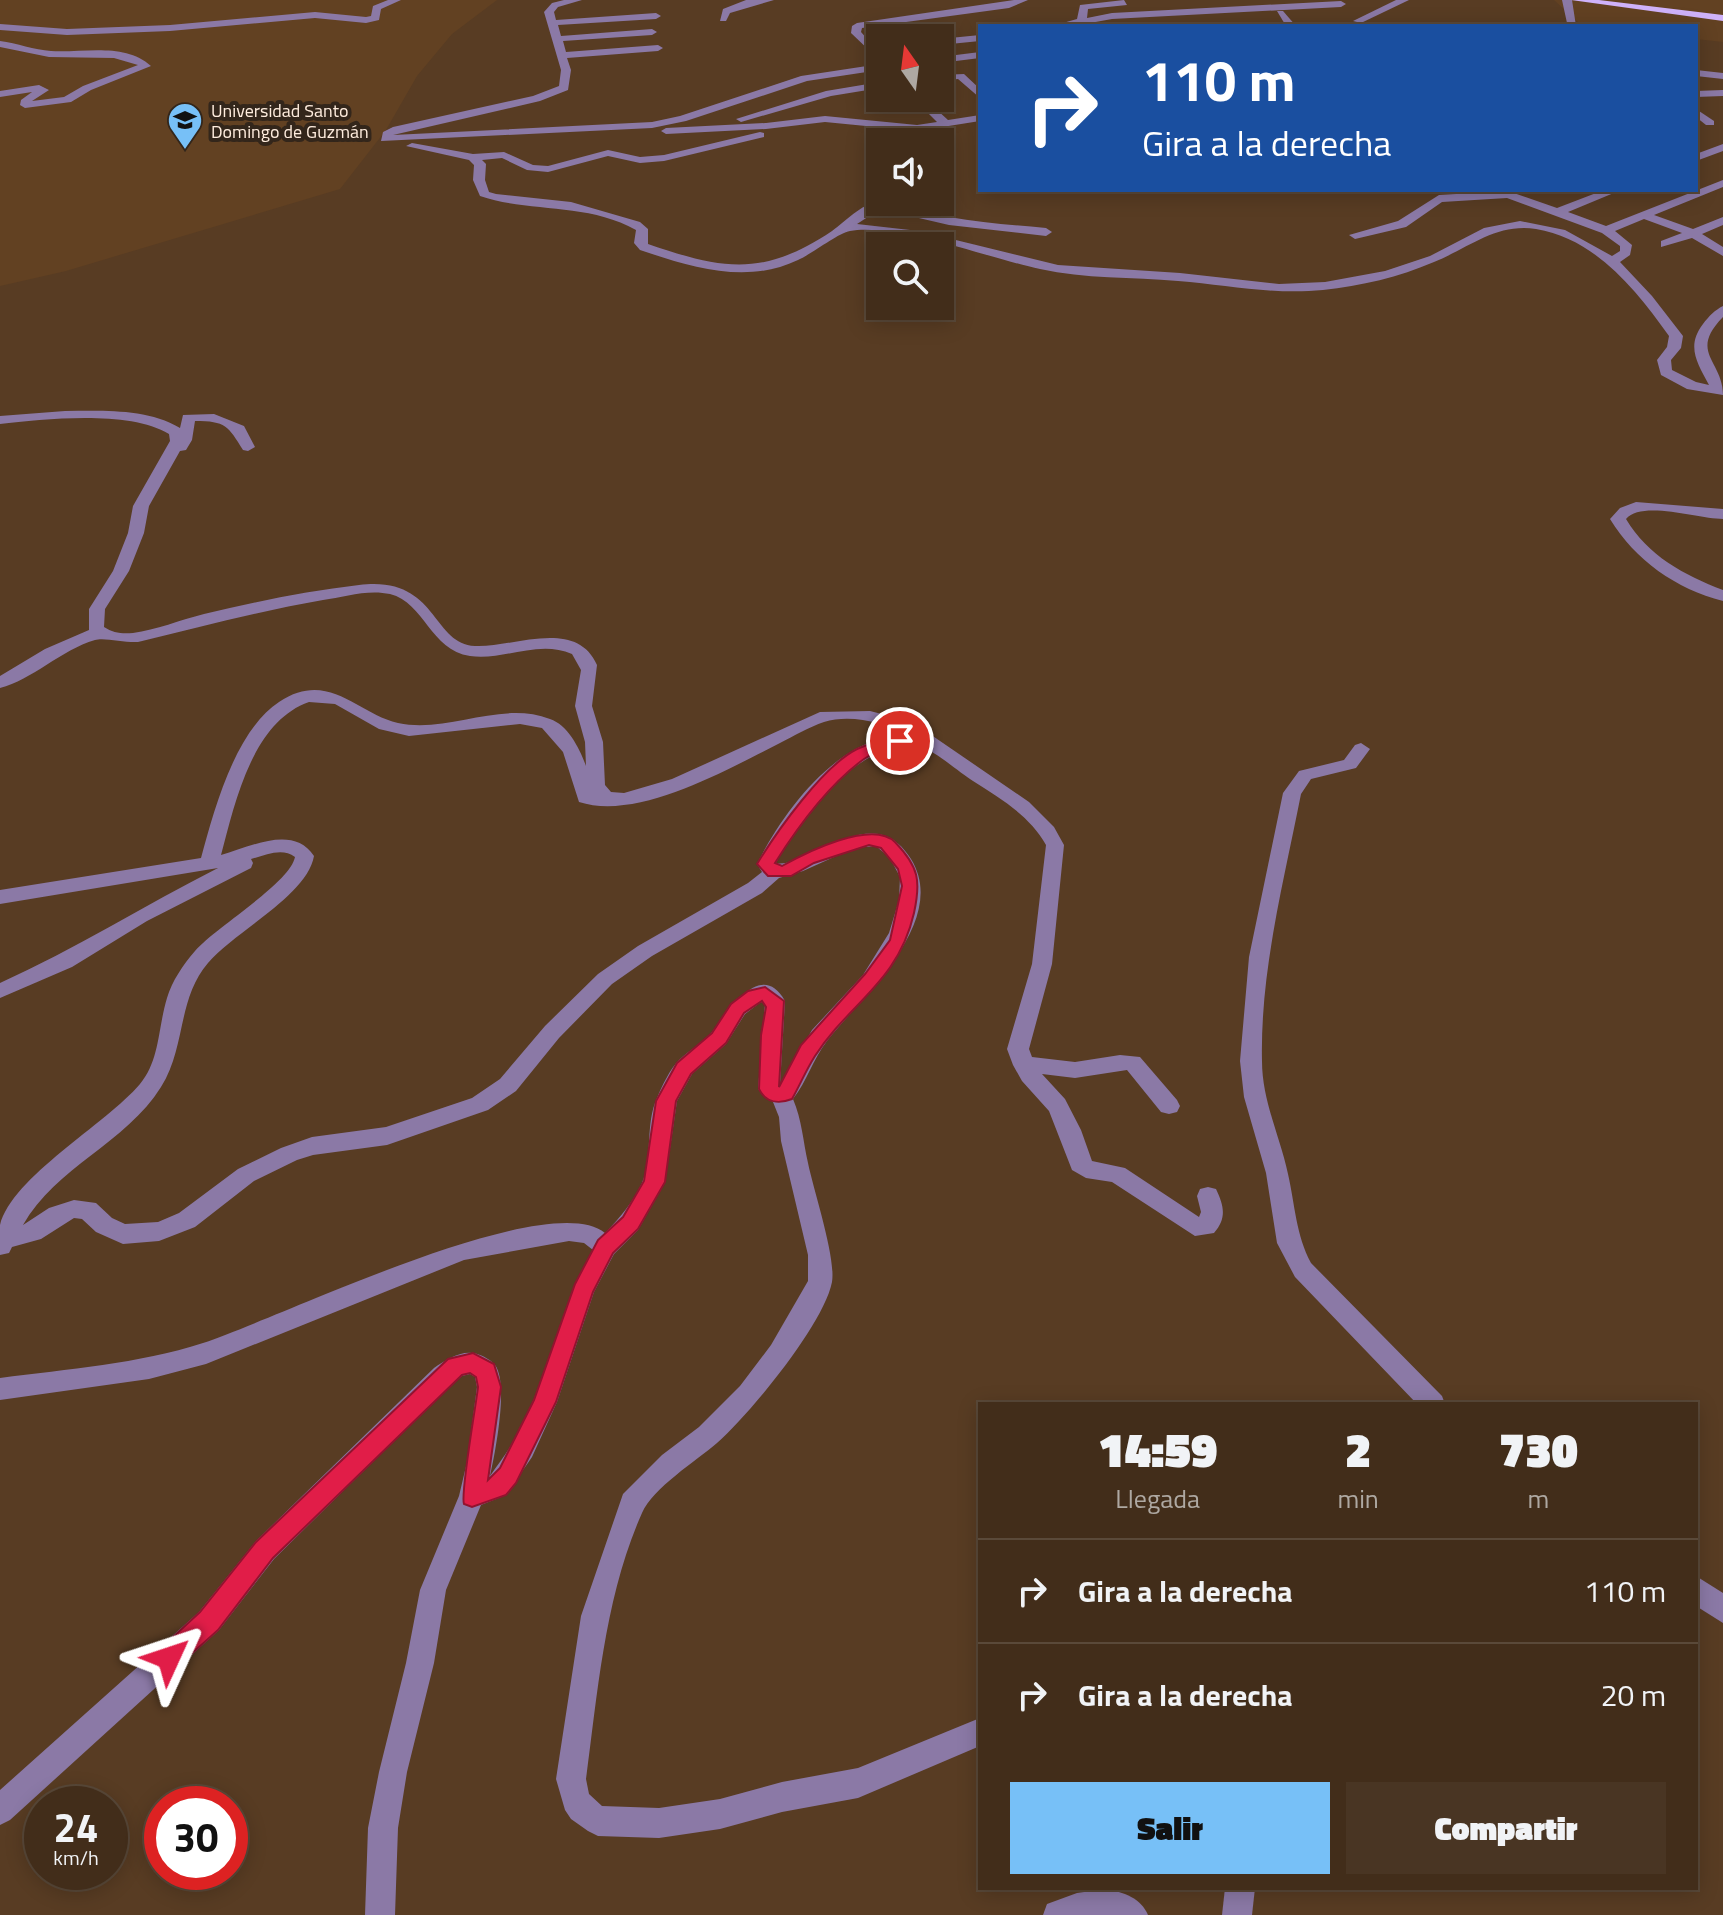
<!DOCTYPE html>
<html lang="es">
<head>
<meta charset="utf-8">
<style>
	:root { --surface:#422d1a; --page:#493523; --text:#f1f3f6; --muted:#aea8a2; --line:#5a4939; --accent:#77c0f7 }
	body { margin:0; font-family:"Titillium Web",sans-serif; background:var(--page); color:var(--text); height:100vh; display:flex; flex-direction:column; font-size:30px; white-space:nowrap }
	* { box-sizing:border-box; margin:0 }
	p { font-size:26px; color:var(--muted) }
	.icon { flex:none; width:44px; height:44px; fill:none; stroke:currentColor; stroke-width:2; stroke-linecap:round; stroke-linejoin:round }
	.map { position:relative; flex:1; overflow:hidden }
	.side { position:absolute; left:978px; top:1402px; width:720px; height:488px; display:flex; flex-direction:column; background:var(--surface); border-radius:0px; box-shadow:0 4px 20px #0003,0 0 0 2px var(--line) }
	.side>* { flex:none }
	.banner { position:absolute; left:978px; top:24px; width:720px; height:168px; border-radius:0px; box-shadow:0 4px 20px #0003,0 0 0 2px var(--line); background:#1a4fa0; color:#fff; overflow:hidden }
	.needle { width:52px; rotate:346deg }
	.tools { position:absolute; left:866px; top:24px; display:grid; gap:16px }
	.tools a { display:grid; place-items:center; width:88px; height:88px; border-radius:0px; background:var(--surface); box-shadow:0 4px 20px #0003,0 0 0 2px var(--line); font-size:40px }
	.speed { position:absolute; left:24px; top:1786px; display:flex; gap:16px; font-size:40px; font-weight:700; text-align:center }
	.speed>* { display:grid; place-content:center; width:104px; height:104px; border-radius:50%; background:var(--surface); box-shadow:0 4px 20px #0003,0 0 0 2px var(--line); line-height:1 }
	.speed small { font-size:20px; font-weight:400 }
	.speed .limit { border:12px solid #d22; background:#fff; color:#111 }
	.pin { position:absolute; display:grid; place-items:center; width:68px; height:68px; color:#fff; margin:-34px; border:4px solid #fff; border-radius:50%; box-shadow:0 2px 8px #0007 }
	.me { position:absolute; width:88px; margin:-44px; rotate:48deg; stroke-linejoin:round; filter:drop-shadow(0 0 6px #0008) }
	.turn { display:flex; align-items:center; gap:28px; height:168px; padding:0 32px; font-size:36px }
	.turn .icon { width:104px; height:104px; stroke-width:2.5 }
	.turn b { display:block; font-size:56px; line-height:68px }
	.eta { display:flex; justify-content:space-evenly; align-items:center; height:136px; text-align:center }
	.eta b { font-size:48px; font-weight:800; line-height:56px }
	.cta { display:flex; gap:16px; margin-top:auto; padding:16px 32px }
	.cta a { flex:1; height:92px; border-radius:0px; background:var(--accent); color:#111; font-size:32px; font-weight:800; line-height:92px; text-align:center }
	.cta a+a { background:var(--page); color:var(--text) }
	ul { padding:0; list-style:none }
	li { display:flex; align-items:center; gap:24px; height:104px; padding:0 32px; border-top:2px solid var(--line) }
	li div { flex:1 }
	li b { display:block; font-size:30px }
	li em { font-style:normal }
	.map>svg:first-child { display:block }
	.built { fill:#624122 }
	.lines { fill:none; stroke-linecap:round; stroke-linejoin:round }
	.minor { fill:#8b79a6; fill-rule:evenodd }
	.major { fill:#cfb2fa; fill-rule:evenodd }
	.route { fill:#e11d48; stroke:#92132f; stroke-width:2 }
	.labels { text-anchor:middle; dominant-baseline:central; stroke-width:8; stroke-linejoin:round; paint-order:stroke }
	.far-poi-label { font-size:18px; fill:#ffedde; stroke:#33261b; text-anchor:start }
</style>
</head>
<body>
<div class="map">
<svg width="1723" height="1915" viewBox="0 0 1723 1915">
	<rect width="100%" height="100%" fill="#583c23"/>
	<g class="built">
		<polygon points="0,0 497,0 452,34 417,76 386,130 340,189 66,271 0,286"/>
		<polygon points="1554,0 1723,0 1723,42 1696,39 1696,26 1598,26 1578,22"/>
	</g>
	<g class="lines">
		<g class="minor">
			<polygon points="388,0 401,0 381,9 379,20 366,23 315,18 170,31 67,35 0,30 0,24 67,29 170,25 315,12 366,17 371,16 373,6"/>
			<polygon points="564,0 582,0 558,7 554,12 556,20 656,13 661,16 656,19 558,25 561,36 652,29 657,32 652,35 563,41 566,52 658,45 663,48 658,51 567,58 571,70 568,90 540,101 393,135 652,122 680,116 801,76 880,64 880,70 807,81 686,121 652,128 381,141 383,132 393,127 533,96 559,86 561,70 544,12 552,3"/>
			<polygon points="746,0 774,0 730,13 726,21 720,21 723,9"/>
			<polygon points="1014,0 1028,0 1009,8 862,28 861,32 878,51 873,54 851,33 852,26 857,23"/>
			<polygon points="1124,0 1127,5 1088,9 1087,18 1112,13 1341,1 1346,4 1341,7 1112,19 1090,23 1092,26 1052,26 1077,19 1080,5"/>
			<polygon points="1396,0 1409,0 1361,23 1353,21"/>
			<polygon points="1562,0 1572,0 1576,26 1564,26 1567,23"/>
			<polygon points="1277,11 1283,11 1296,26 1286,26"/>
			<polygon points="980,35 980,41 940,45 940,39"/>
			<path d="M0 41C17 43 34 50 51 51 83 53 125 42 151 66L91 90 71 102 25 108 20 105 21 100 32 92 0 97V91L39 85 49 90 32 101 64 97 83 86 138 65 114 58 49 57 0 47Z"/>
			<polygon points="980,52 980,58 940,63 940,57"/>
			<polygon points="1696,70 1723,73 1723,79 1696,76"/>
			<polygon points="964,74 980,89 980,98 958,79 940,81 940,75"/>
			<polygon points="880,82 880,88 831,96 741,122 736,119 826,91"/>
			<polygon points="1723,90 1723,96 1696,97 1696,91"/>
			<polygon points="913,98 924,98 948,120 980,115 980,121 917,131 825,122 766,129 666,134 661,131 666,128 766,123 825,116 917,125 937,122"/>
			<polygon points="1696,109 1714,121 1714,125 1706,125 1696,117"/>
			<path d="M760 132 764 133V137L664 161 640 163 608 156 548 172 527 170 502 158 482 160 486 164 485 180 489 192 496 194 571 202 640 222 648 229V244C724 270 763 277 832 231 846 221 861 204 878 202 899 200 928 214 949 217 981 223 1014 225 1046 228L1052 232 1046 236 949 225 880 209 857 224 919 231 1058 265 1180 273 1279 284 1325 282 1385 271 1430 256 1484 228 1520 221 1565 230 1612 256 1620 251V246L1602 233 1507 198 1442 202 1406 227 1355 239 1349 235 1398 221 1439 195 1508 191 1557 208 1604 190H1621L1568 212 1606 226 1723 180V187L1654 215 1693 229 1723 217V225L1702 234 1723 247V256L1692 238 1661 247V241L1682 233 1644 219 1615 231 1632 245 1630 255 1620 262 1652 296 1683 336 1681 348 1671 360 1672 370 1696 382 1709 385C1697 363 1686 346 1703 324 1709 316 1715 310 1723 306V317C1688 353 1723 360 1723 395L1687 389 1661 375 1657 360 1667 347 1669 336C1636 290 1596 239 1536 229 1496 223 1469 248 1434 262 1399 277 1361 286 1323 290 1274 295 1227 285 1178 281 1132 277 1085 279 1040 269 992 259 896 223 850 231 838 233 812 254 798 260 746 285 691 267 640 250L634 243 636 230C586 202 529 213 480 196L473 180 474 165 469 160 406 146 412 143 473 154 504 152 533 165 548 166 608 150 640 157 664 155Z"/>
			<polygon points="1723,144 1723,151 1696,161 1696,154"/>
			<path d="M65 411C102 411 146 408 180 428L183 415 214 414 244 426 255 447 248 451 243 450C228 426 226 421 195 421L192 440 186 450 180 451 149 506 144 533 129 571 105 609 104 627C113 633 122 634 133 633 156 630 180 620 204 614 254 602 307 591 359 585 438 575 431 644 475 646 513 648 576 617 597 665L592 706 603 742 605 785 611 792 624 793 672 779 820 712 870 711 905 720 924 730 1029 802 1054 827 1064 845 1052 964 1029 1049 1032 1057 1075 1062 1120 1055 1140 1057 1177 1100 1180 1106 1177 1112 1169 1114 1161 1112 1127 1070 1075 1078 1042 1074 1065 1099 1081 1130 1092 1161 1125 1168 1199 1217 1201 1212 1197 1196 1200 1189 1208 1187 1216 1189C1224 1206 1227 1218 1214 1233L1195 1236 1112 1182 1086 1178 1072 1170 1049 1111 1022 1081 1013 1065 1007 1049 1032 964 1046 845C1030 816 1000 798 973 781 960 773 934 750 921 747 863 735 799 817 776 863 794 869 844 828 879 834 894 837 903 847 911 859 950 922 860 998 827 1041 813 1059 807 1081 793 1099 802 1120 803 1141 808 1163 814 1192 836 1257 832 1282 824 1324 750 1414 717 1443 696 1461 653 1488 642 1513 605 1596 598 1690 586 1779L589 1794 602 1806 659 1808 720 1799 782 1782 858 1768 980 1718V1746L858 1798 782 1812 720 1829 659 1838 598 1836 588 1831 571 1819 565 1810 556 1779 581 1616 623 1494 662 1455 699 1427 740 1386 771 1345 808 1281V1255L781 1141 779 1117 773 1102 758 1089 765 1004 761 1002 745 1014 726 1044 692 1074 677 1101 665 1182 638 1230 614 1254 594 1292 557 1402 532 1457 506 1495 481 1505 446 1590 434 1663 407 1772 398 1828 395 1915H365L368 1828 379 1772 406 1663 420 1590 459 1496 467 1462 477 1387 475 1377 470 1374 462 1376 452 1384 274 1559 219 1630 10 1820 0 1825V1790L199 1612 256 1541 434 1368C447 1359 464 1348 480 1355 485 1357 492 1361 495 1365 509 1383 495 1454 490 1476 498 1464 507 1453 514 1440 548 1381 560 1311 593 1250L584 1243 569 1241 464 1260 206 1364 149 1379 0 1400V1378C68 1369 138 1364 203 1343 275 1320 547 1186 605 1233 620 1218 633 1202 642 1183 653 1157 645 1124 657 1098 662 1086 670 1069 679 1060 689 1050 703 1043 712 1032 727 1015 760 957 785 1001L780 1085 812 1030 863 975 889 933 899 900 900 877 890 858 876 846 854 848 803 871 779 878 762 893 652 956 612 984 559 1038 516 1091 488 1110 387 1145 313 1155 297 1160 254 1181 195 1227 159 1241 123 1244 96 1232 82 1219 74 1218 41 1239 12 1247 9 1253 0 1255C0 1246 0 1234 0 1225 12 1177 106 1124 140 1084 160 1060 158 1027 167 998 172 981 183 965 195 951 216 927 290 883 295 857 282 847 266 855 251 859L253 863 251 868 147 921 72 967 0 998V983C75 949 145 905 218 868L0 904V890L201 858C214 810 235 731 279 702 329 669 357 714 398 723 448 734 500 700 550 719 568 725 580 749 586 766L585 742 575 706 581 670 572 654C538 639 504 661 470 656 430 650 425 603 390 594 368 589 344 597 323 600 260 611 200 627 138 642 125 643 104 637 95 640 61 650 32 680 0 688V676L45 649 89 630V609L113 571 128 533 133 506 170 441 169 434C129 410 46 419 0 424V416ZM309 702 335 704 379 729 409 736 520 724 542 728 563 752 579 802C638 821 726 770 780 743 794 736 809 727 824 722 850 714 884 722 907 735 839 735 784 810 757 864L762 872 748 883 638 946 598 974 545 1026 500 1079 472 1098 386 1127 312 1137 281 1148 238 1169 179 1213 158 1222 125 1224 112 1218 96 1203 74 1200 49 1208 23 1225C56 1167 126 1143 161 1087 186 1048 177 999 208 963 236 930 307 896 314 856 293 824 250 847 221 855 235 803 252 722 309 702Z"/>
			<path d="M1636 502 1723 509V519C1699 519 1642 500 1626 519 1648 556 1684 575 1723 590V601C1676 589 1635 560 1610 519L1620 508Z"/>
			<path d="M1361 743 1370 749 1356 768 1311 779 1301 794C1284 881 1260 971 1262 1061 1262 1101 1280 1136 1288 1174 1295 1205 1296 1235 1311 1263L1442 1396 1445 1404H1417L1295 1277 1277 1243 1266 1173 1244 1097 1240 1061 1249 957 1283 793 1299 771 1344 760 1355 745Z"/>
			<polygon points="1696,1576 1723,1593 1723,1623 1696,1606"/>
			<polygon points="1225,1888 1255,1888 1252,1915 1222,1915"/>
			<path d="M1106 1889C1123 1892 1141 1898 1148 1915H1043L1047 1904 1077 1893Z"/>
		</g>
		<polygon class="major" points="1571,0 1599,0 1723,15 1723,21"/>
	</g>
	<path class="route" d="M900 736 908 741 905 744C893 748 875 751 864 759 828 785 799 825 775 863L782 866C805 853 872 819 895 842 919 867 921 881 914 913 898 983 849 1003 815 1056 806 1070 800 1085 792 1099 779 1104 766 1103 759 1089L761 1035 766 1007 762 1001 744 1013 726 1043 691 1074 676 1101 665 1182 638 1229 613 1253 593 1292 556 1402 516 1483 506 1495 472 1507 464 1504C460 1495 476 1405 478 1387L476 1377 470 1373 462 1375 273 1558 218 1630 178 1666 169 1670 160 1666 156 1658 160 1649 200 1612 256 1542 448 1359 473 1353 494 1364 501 1387 488 1480 500 1468 534 1400 575 1284 598 1240 623 1217 644 1181 656 1101 677 1063 712 1033 731 1004 748 991 765 987 784 1001 779 1087 801 1045 865 974 890 940 902 886 898 869 881 848 869 845 814 863 791 876H768L757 864C777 831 823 766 857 749 870 743 886 739 900 736Z"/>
	<defs>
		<g id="university-pin" transform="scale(1.8)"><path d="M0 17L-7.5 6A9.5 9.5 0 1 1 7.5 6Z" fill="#77c0f7" stroke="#33261b"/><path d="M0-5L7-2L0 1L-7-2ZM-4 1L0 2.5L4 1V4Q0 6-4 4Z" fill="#111"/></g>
	</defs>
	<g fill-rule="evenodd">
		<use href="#university-pin" x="185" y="120"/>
	</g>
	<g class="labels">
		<g class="far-poi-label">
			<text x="211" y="110">Universidad Santo<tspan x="211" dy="21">Domingo de Guzmán</tspan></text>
		</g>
	</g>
</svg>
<div class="tools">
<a><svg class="needle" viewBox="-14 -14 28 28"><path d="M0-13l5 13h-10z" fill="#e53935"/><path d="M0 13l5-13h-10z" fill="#aea8a2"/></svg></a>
<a><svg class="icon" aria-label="sound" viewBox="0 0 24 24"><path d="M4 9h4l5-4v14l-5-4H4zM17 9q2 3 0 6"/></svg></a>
<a><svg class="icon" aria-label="search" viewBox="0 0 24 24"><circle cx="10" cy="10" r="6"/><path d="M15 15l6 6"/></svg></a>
</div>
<div class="speed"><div>24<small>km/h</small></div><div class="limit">30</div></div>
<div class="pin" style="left:900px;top:741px;background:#d93025"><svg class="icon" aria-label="arrive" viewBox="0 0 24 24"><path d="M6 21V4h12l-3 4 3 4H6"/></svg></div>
<svg class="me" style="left:169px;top:1658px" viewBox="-20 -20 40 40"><path d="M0-17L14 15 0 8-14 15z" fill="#e11d48" stroke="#fff" stroke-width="4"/></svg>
<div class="banner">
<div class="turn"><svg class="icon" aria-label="right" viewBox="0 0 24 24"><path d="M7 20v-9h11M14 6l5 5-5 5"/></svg><div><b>110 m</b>Gira a la derecha</div></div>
</div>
<section class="side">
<div class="eta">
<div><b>14:59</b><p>Llegada</p></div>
<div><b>2</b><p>min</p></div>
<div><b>730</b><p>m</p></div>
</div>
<ul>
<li><svg class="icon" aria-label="right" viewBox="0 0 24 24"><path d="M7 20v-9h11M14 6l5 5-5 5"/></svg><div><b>Gira a la derecha</b></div><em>110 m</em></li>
<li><svg class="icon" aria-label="right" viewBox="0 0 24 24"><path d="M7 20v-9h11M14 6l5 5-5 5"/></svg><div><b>Gira a la derecha</b></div><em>20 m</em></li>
</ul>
<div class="cta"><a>Salir</a><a>Compartir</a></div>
</section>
</div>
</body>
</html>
